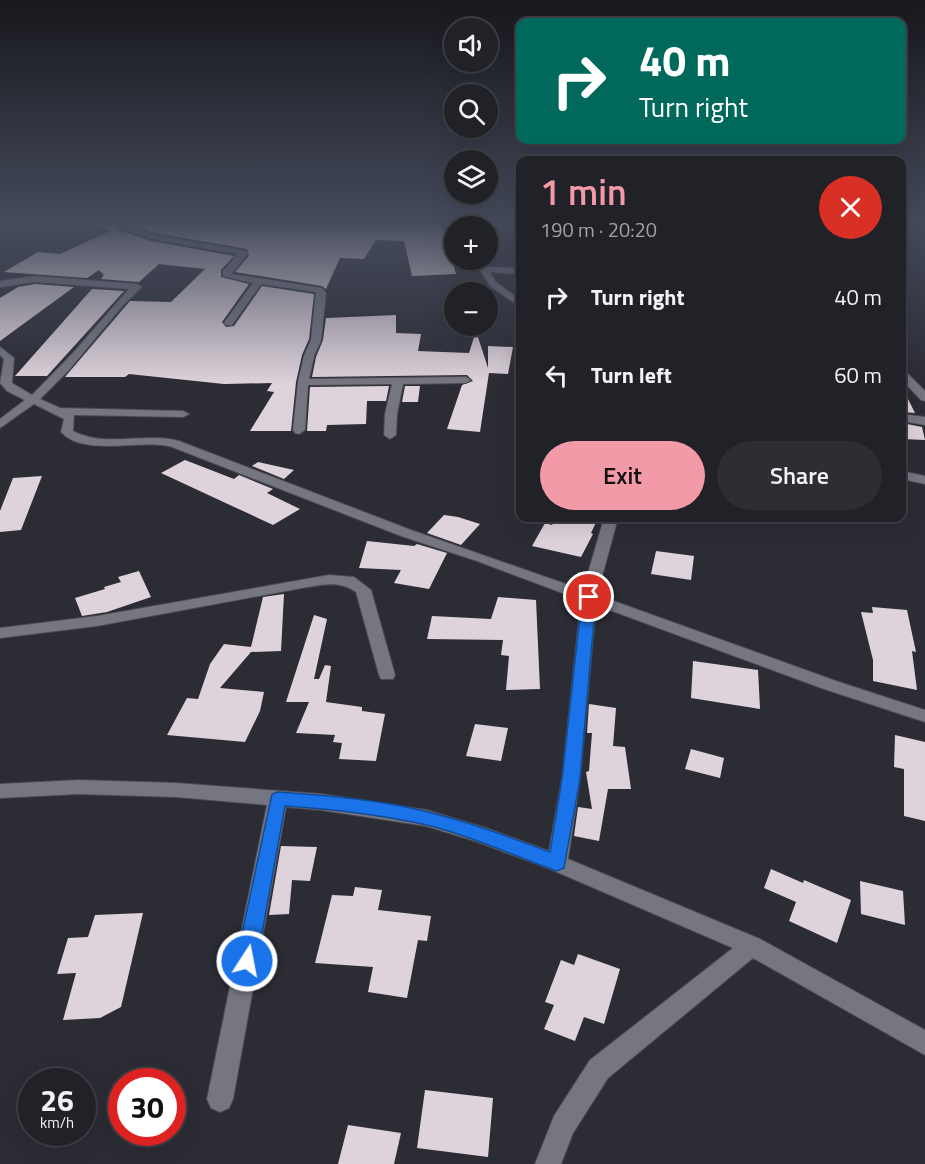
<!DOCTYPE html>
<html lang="en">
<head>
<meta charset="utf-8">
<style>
	:root { --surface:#212128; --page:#2d2e34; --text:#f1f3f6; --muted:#a2a3a8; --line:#3e3e45; --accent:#f39aa9 }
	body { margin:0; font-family:"Titillium Web",sans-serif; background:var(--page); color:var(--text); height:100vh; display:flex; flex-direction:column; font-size:22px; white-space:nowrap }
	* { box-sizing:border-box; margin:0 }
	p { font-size:20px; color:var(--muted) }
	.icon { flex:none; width:33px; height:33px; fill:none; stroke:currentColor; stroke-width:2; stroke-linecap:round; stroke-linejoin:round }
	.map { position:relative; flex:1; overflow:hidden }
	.details { position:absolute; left:516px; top:156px; width:390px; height:366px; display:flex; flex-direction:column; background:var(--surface); border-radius:12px; box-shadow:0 6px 24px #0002,0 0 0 2px var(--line) }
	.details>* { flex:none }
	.banner { position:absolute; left:516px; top:18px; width:390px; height:126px; border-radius:12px; box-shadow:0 6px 24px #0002,0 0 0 2px var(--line); background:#00695c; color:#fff; overflow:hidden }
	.fabs { position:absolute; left:444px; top:18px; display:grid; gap:12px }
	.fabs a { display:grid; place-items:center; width:54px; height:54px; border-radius:50%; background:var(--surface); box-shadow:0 6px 24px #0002,0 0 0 2px var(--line); font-size:30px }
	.speed { position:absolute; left:18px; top:1068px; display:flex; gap:12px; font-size:30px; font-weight:700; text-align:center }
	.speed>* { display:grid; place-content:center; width:78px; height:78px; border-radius:50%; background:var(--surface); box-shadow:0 6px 24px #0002,0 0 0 2px var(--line); line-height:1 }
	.speed small { font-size:15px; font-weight:400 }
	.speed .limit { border:9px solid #d22; background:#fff; color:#111 }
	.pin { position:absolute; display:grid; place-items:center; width:51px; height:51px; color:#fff; margin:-26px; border:3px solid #fff; border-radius:50%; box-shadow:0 2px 6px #0007 }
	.me { position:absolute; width:66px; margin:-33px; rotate:11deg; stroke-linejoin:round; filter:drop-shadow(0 0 4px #0008) }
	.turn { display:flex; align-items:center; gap:21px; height:126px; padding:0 24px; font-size:27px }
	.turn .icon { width:78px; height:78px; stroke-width:2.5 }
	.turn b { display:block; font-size:42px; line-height:51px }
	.round { display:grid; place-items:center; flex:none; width:63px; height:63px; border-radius:32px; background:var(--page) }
	.headline { display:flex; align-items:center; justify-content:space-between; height:102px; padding:0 24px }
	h1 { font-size:36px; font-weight:600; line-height:45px; color:var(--accent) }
	.primary-button { display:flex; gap:12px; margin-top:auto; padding:12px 24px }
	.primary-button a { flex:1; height:69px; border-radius:36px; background:var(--accent); color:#111; font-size:24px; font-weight:600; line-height:69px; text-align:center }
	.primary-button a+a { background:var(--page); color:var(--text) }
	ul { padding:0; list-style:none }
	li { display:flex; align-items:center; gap:18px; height:78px; padding:0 24px }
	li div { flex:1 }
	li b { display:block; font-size:22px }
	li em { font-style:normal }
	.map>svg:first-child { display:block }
	.building { fill:#dfd3db }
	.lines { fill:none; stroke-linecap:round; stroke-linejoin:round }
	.street-casing { stroke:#494a51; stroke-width:2 }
	.street { fill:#767681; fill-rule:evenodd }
	.route { fill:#1a73e8; stroke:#114b97; stroke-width:1.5 }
</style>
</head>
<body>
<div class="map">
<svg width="925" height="1164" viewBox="0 0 925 1164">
	<rect width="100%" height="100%" fill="#2c2c35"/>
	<g class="building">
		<polygon points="88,221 116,221 116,229 151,241 234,256 221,270 221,277 249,284 222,322 226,327 234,326 262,286 314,294 309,339 302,355 296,382 291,431 250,431 274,392 267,391 272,383 224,384 129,374 125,377 65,377 130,301 171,302 205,269 159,264 139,282 101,279 104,275 99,270 87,278 4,272 38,252 60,254 110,231"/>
		<polygon points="119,221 440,221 456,274 412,276 404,241 376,240 364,259 340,258 326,289 322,286 235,272 249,256 247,249 155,233"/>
		<polygon points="35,284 74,287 0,341 0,298 18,287"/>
		<polygon points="92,289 124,291 47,376 15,376"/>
		<polygon points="396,315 396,333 421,334 418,351 469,353 476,331 488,368 488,346 513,347 508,374 489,373 480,432 447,429 462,385 473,381 467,375 312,377 316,357 323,340 326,318"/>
		<polygon points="389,386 386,401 367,401 366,424 327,425 326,431 307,431 310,387"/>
		<polygon points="405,386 420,386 418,402 402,402"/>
		<polygon points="902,387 915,413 902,412"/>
		<polygon points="902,423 922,427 925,440 902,439"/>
		<polygon points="185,460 234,479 239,475 273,489 267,493 300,509 273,525 161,473"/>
		<polygon points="258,462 294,470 284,479 252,466"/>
		<polygon points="42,476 21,530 0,532 0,511 13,478"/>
		<polygon points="444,515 458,517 480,524 461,545 427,533"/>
		<polygon points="556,518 598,518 591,533 593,534 581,557 532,546 545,523 552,525"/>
		<polygon points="367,541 414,546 417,544 447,553 429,589 394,583 401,570 359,568"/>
		<polygon points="656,551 694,556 691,580 651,574"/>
		<polygon points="139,571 151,597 107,612 82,616 75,598 105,589 104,587 121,582 118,577"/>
		<polygon points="284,594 281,651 251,652 220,688 264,692 260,711 245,742 167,735 187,698 198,699 210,664 224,644 251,647 263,597"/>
		<polygon points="498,597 536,600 540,689 506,690 509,656 501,655 503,640 427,639 432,616 491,619"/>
		<polygon points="872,607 907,610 916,652 912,651 917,690 873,681 873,660 861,612 873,613"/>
		<polygon points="314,615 327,619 314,679 319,679 325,665 331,666 326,702 362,707 362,711 385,714 376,761 339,759 342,743 333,742 335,735 296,733 309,702 286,702"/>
		<polygon points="693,661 758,670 760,709 691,698"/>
		<polygon points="589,704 616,708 613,746 625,747 631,789 608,789 599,841 574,836 578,807 592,809 586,772 589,771 592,733 587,733"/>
		<polygon points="475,724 508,728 501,761 466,756"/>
		<polygon points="895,735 925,742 925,821 904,816 904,769 894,767"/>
		<polygon points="691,749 724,758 720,778 685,769"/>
		<polygon points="281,846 317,847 310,881 292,880 289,914 269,915"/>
		<polygon points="771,869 803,883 804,880 851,900 837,943 789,921 796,902 764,888"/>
		<polygon points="860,881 903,891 905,925 861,914"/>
		<polygon points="355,887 382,890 378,910 431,916 427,941 418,940 407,998 368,992 373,967 315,963 332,895 353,896"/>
		<polygon points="143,913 121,1007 100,1018 63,1020 76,973 57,974 68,938 88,937 95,915"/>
		<polygon points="578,954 620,969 604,1024 584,1017 575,1041 544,1029 554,1005 545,1002 561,960 574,965"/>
		<polygon points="425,1090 493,1098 488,1157 417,1148"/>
		<polygon points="348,1125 401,1133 394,1164 338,1164"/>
	</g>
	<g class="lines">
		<g class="street-casing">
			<g id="street">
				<polygon points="448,221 456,221 459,226 452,228"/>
				<polygon points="117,223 154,235 247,251 247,255 231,274 322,288 326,293 321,340 314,356 309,379 466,377 471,380 466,383 403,384 397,414 396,435 390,439 384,435 385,414 392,384 308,385 305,430 299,434 295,433 293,430 298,382 304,356 311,340 316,292 261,284 232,325 226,325 224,323 253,283 223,276 223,271 238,254 152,239 117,227"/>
				<polygon points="474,260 482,260 486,267 520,268 520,274 490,272 496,282 520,300 520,307 490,286"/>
				<path d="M35 276 137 284 142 287 124 304 68 371 40 399 60 408 183 411 189 414 183 417 74 415 73 431C104 448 145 432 179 441L411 530 583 590 604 518H618L597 595 836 681 925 710V722L824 689 596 605 580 779 568 859 760 939 925 1030V1055L753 958 608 1078 573 1133 561 1164H535L554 1116 590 1060 733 948 550 869 475 841 426 826 321 810 286 807 233 1099 229 1108 220 1112 211 1108 207 1099 267 805 176 797 79 794 0 798V784L79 780 176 783 321 794 426 810 486 828 549 851 562 779 581 600 477 561 401 536 172 447C141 438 85 458 61 432L64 419 34 404 0 428V419L25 400 7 391 0 383 4 359 0 355V347L14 358 12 383 32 395 73 353 129 289 35 282 0 287V281Z"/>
				<polygon points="902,371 906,372 925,391 925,401 921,400 902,380"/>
				<polygon points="902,414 925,417 925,425 902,421"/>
				<polygon points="902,471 925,476 925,484 902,479"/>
				<path d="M329 575 354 577 371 590 395 675 393 679H381L379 675 356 592C339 580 322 585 302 588L97 626 0 638V628L97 616Z"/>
			</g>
		</g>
		<use href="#street" class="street"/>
	</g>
	<linearGradient id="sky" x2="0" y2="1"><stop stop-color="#18181d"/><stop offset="0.58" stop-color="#454b5c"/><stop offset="1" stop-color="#454b5c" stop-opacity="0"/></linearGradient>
	<rect width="925" height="384" fill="url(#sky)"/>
	<path class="route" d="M589 593 596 597 580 779 564 868 557 871C514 856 472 836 427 825 381 815 332 809 285 806L257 961 254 967 247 970 239 967 236 961 272 794 278 792C326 795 382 800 428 812 469 822 509 837 550 852L562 779 582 597Z"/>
</svg>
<div class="fabs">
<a><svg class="icon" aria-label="sound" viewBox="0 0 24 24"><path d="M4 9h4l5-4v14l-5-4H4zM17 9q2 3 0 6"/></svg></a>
<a><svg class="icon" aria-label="search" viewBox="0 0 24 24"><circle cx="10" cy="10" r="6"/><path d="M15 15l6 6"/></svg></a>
<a><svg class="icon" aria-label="layers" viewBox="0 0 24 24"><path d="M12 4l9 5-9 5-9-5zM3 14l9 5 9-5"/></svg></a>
<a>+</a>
<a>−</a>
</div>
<div class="speed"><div>26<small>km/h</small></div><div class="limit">30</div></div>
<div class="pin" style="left:589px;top:597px;background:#d93025"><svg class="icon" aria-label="arrive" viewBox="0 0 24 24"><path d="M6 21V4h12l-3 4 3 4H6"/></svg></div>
<svg class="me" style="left:247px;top:961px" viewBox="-20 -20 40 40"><circle r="17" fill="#1a73e8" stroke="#fff" stroke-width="3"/><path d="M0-11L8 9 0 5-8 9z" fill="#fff"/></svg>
<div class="banner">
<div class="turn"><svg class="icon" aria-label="right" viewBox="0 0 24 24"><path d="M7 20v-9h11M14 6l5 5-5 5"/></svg><div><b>40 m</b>Turn right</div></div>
</div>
<section class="details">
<div class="headline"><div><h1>1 min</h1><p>190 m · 20:20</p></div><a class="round" style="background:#d93025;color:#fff"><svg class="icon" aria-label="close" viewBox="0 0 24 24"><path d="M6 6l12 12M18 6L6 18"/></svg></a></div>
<ul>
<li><svg class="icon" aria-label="right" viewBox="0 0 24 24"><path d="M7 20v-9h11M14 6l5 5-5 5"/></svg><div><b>Turn right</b></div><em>40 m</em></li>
<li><svg class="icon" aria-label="left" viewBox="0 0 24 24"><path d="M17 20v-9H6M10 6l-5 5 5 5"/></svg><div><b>Turn left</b></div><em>60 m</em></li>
</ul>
<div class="primary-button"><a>Exit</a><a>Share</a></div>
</section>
</div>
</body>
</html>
